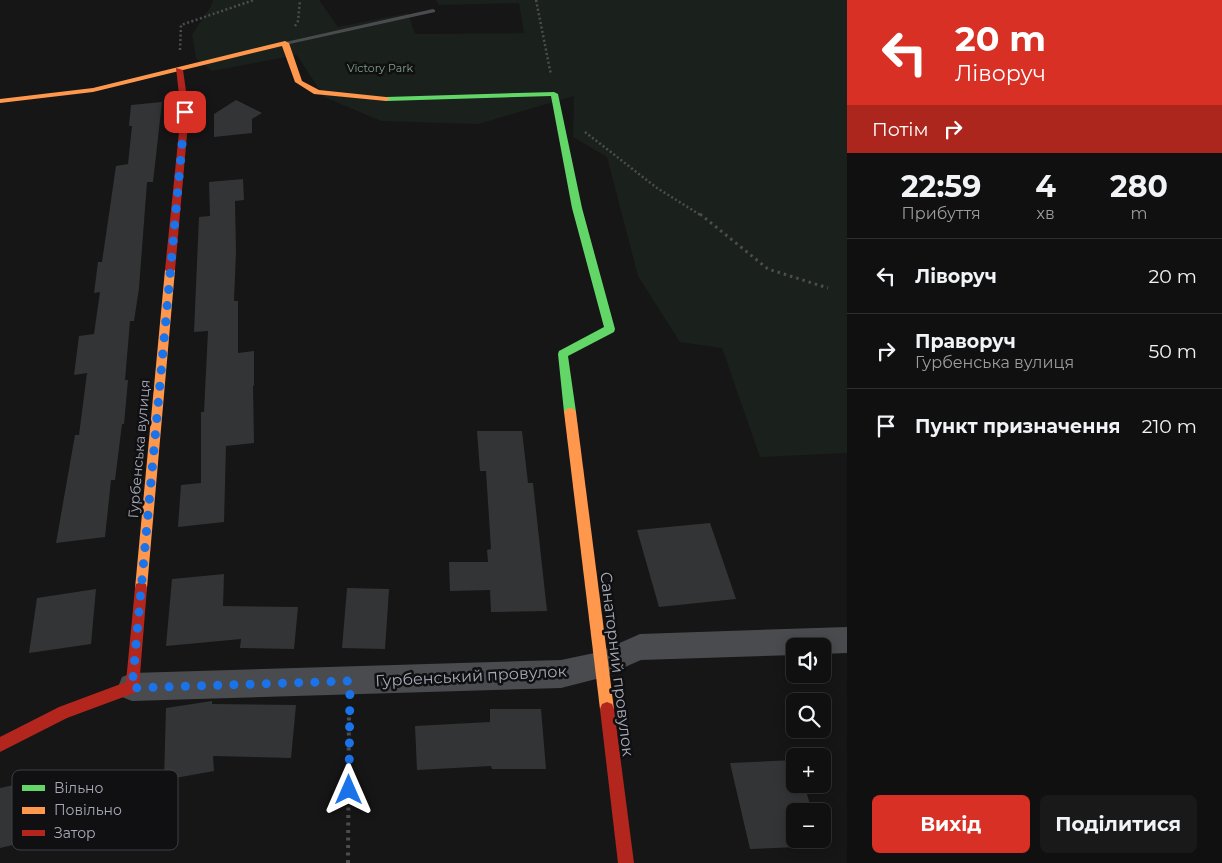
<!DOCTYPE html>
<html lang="uk">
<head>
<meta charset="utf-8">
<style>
	:root { --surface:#101010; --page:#191919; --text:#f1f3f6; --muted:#9c9d9f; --line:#303030; --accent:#d93025 }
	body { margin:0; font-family:Montserrat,sans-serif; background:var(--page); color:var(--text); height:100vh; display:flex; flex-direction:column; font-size:19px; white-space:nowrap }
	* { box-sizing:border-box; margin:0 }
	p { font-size:16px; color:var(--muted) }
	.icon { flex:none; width:28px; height:28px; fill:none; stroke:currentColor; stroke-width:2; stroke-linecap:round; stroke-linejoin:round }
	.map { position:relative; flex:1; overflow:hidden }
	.sheet { display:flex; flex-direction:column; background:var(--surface); width:375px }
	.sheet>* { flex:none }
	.hud { background:#d93025; color:#fff; overflow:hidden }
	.buttons { position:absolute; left:786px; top:638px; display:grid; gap:10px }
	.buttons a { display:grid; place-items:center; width:45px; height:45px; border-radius:8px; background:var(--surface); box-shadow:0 2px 12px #0003,0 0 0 1px var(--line); font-size:25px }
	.pin { position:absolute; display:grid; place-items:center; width:42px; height:42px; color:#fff; margin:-21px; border-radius:10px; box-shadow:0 2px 8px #0006 }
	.me { position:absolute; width:55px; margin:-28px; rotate:0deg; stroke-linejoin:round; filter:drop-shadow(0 0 4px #0008) }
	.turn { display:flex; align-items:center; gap:18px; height:105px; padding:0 25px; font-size:22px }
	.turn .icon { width:65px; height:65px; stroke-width:2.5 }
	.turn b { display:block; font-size:35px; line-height:42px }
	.then { display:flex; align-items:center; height:48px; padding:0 25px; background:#0003; gap:10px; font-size:19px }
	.eta { display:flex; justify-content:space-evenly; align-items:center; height:85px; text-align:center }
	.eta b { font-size:30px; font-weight:700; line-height:35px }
	.primary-button { display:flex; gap:10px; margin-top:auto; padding:10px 25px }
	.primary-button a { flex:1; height:58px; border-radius:8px; background:var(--accent); color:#fff; font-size:20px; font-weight:700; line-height:58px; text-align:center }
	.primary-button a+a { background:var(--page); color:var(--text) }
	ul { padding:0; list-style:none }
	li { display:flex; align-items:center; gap:15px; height:75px; padding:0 25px; border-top:1px solid var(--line) }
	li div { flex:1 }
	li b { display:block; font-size:19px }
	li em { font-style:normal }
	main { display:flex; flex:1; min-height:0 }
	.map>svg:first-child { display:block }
	.green { fill:#1a201c }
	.building { fill:#333436 }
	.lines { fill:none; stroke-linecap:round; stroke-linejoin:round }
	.path-far2 { stroke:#4c4c51; stroke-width:2.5; stroke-dasharray:2 2.5; stroke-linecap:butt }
	.path-far1 { stroke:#4c4c51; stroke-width:3; stroke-dasharray:2.5 4; stroke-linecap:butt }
	.path { stroke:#4c4c51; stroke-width:4; stroke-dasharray:3 4.5; stroke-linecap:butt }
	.lane { fill:#4a4b4f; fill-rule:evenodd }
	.street { fill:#4a4b4f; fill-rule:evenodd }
	.fast { fill:#63d668; fill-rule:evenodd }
	.slow { fill:#ff974d; fill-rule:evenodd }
	.jam { fill:#b3261e; fill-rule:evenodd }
	.route { stroke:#1a73e8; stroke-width:9; stroke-dasharray:0 16.2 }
	.labels { text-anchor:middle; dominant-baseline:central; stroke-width:5; stroke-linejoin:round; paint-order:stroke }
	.far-park-label { font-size:11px; fill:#7ea284; stroke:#101012 }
	.street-label { font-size:14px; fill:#a7aab7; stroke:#101012 }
	.near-street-label { font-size:16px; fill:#a7aab7; stroke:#101012 }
	.key { fill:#101012; stroke:#3d3e44; stroke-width:1 }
	.key-label { font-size:14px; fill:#a7aab7 }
</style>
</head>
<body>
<main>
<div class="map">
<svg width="847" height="863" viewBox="0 0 847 863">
	<rect width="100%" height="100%" fill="#161616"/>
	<polygon class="green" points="213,0 319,0 338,27 408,13 415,34 524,33 519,3 439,5 436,0 847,0 847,453 760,457 722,348 680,342 638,276 607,157 573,137 574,96 478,124 381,121 324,97 297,55 212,71 196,58 192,35 211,6"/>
	<g class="building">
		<polygon points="236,100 262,113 252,119 252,133 214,137 214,114"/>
		<polygon points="162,102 153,182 147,182 139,288 134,321 130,321 125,380 128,380 124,424 122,424 115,480 111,480 105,537 56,543 75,435 79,435 87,373 74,375 79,336 94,334 100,292 94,293 98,262 102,262 116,166 128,164 132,126 129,126 131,105"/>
		<polygon points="243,179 244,200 235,201 236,252 234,301 238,301 238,353 254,351 254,385 253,386 254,443 226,446 224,522 178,527 181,485 201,483 201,412 204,412 208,331 194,332 199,217 210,216 209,182"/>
		<polygon points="477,431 522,431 528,483 533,483 547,611 491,612 490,590 450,591 449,562 488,562 487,550 491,549 486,471 480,471"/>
		<polygon points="710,523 736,599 659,607 637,530"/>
		<polygon points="224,574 223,606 298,607 294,649 240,648 241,639 166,646 172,579"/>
		<polygon points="347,588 389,589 385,649 342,648"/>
		<polygon points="96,589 91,644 29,653 37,598"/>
		<polygon points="212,701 212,704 296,705 291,758 213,756 214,771 164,780 166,708"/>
		<polygon points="490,709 541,709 546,769 492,769 491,766 417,770 415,726 490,722"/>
		<polygon points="795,760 795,784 804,784 812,811 795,811 795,839 820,839 822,846 750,849 730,763"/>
		<polygon points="46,778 43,838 0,848 0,788"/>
	</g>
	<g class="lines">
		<g class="path-far2">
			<polyline points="536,0 551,75"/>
			<polyline points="295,26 298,21 300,0"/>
			<polyline points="180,50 181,25 254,0"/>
			<polyline points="585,132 657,188 702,216"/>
		</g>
		<polyline class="path-far1" points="700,214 768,269 828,288"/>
		<polyline class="path" points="348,863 349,706"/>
		<polygon class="lane" points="433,9 435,10 435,12 285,45 281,43"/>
		<polygon class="street" points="847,627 847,653 822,654 822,646 795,646 795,655 641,660 600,678 561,688 132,701 122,697 118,687 122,677 132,673 561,660 599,652 640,634"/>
		<polygon class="fast" points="554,92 558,94 582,208 615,329 614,332 568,356 576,412 574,415 566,415 564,412 558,354 559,351 604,327 572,208 551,96 386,101 382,99 386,97"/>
		<g class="slow">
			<polygon points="285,41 289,43 302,81 319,90 386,97 390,99 386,101 314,94 295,82 282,46 93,92 0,103 0,99 93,88"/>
			<polygon points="170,267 175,270 147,588 146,592 141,594 136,592 135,588 165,270"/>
			<polygon points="570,408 574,409 576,412 614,709 612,714 607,716 602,714 600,709 564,412 566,409"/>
		</g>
		<g class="jam">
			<polygon points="176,68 183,70 189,112 175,270 170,273 165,270 181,112"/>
			<polygon points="141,582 146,584 147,588 139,687 137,692 67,718 0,752 0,737 59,707 126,682 135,588 136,584"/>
			<polygon points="607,702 612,704 614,709 634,863 618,863 600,709 602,704"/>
		</g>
	</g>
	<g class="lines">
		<polyline class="route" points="185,112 132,688 350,681 349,790"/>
	</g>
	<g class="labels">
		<g class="far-park-label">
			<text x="380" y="68">Victory Park</text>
		</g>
		<g class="street-label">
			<text transform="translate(139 449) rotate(-85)">Гурбенська вулиця</text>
		</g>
		<g class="near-street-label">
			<text transform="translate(617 664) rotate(83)">Санаторний провулок</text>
			<text transform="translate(471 676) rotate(-3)">Гурбенський провулок</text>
		</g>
	</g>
	<rect x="12" y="770" width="166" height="80" rx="8" class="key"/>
	<rect x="22" y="785" width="23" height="6" fill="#63d668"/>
	<rect x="22" y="807" width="23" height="7" fill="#ff974d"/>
	<rect x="22" y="830" width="23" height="6" fill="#b3261e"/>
	<g class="key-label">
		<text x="54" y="793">Вільно</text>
		<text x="54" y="815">Повільно</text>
		<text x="54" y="838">Затор</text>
	</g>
</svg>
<div class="buttons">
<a><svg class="icon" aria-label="sound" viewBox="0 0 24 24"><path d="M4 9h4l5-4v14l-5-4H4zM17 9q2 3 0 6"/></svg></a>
<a><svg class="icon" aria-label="search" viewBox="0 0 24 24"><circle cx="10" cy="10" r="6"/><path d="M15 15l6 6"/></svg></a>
<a>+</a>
<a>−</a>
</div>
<div class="pin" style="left:185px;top:112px;background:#d93025"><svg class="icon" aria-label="arrive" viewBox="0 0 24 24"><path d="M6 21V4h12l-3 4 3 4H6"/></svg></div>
<svg class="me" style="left:349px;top:790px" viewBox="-20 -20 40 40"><path d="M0-17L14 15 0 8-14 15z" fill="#1a73e8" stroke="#fff" stroke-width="4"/></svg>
</div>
<section class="sheet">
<div class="hud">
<div class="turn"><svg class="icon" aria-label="left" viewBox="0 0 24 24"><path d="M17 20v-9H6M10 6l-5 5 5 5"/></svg><div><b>20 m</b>Ліворуч</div></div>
<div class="then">Потім<svg class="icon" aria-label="right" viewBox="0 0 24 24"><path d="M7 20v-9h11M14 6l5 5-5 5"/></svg></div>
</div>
<div class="eta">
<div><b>22:59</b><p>Прибуття</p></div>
<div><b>4</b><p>хв</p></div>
<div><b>280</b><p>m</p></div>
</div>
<ul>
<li><svg class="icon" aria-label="left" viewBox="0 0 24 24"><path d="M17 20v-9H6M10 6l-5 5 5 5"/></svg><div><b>Ліворуч</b></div><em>20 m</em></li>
<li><svg class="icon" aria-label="right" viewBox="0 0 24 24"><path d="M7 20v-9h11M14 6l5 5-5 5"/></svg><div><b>Праворуч</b><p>Гурбенська вулиця</p></div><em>50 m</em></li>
<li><svg class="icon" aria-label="arrive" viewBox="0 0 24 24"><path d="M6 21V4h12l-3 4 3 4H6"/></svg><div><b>Пункт призначення</b></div><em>210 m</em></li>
</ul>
<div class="primary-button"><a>Вихід</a><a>Поділитися</a></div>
</section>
</main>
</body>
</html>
